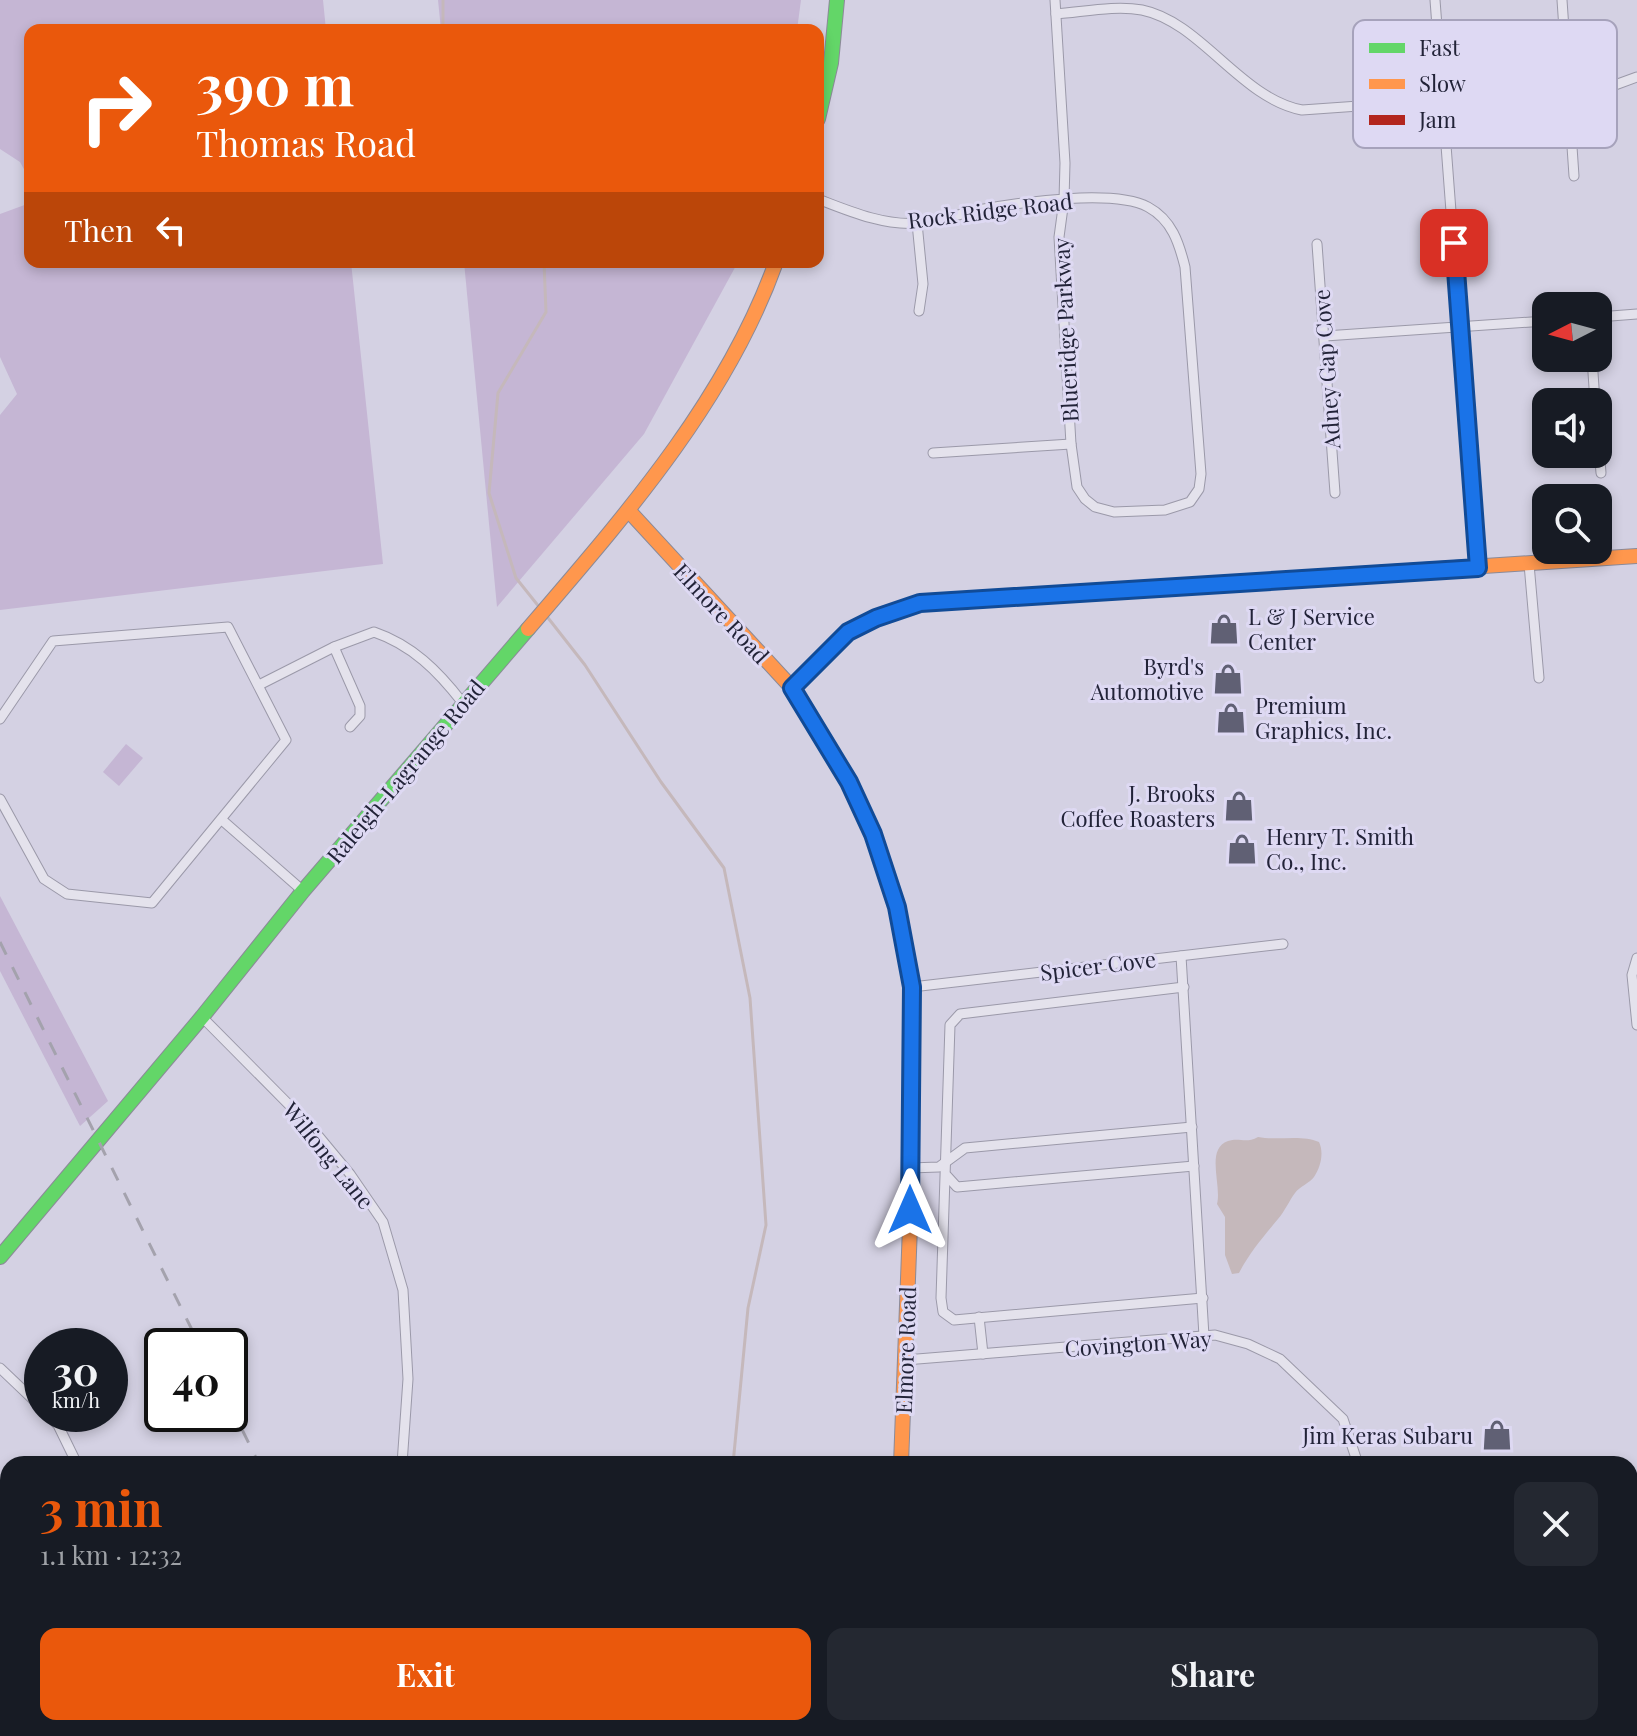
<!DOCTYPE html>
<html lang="en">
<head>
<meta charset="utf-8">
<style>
	:root { --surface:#171b24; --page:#242831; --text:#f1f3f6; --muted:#9ea1a6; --accent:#ea580c }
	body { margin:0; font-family:"Playfair Display",serif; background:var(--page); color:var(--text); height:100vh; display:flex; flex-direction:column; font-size:30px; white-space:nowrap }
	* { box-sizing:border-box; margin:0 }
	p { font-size:26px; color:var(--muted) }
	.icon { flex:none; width:44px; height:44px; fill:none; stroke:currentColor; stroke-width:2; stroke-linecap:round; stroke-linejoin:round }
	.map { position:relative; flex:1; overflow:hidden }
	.sheet { position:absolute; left:0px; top:1456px; width:1638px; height:280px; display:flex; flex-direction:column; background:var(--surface); border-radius:24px 24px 0 0; box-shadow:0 4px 12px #0003 }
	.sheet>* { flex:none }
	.top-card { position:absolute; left:24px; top:24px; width:800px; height:244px; border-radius:16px; box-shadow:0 4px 12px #0003; background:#ea580c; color:#fff; overflow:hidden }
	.needle { width:52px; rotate:264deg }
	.fabs { position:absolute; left:1532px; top:292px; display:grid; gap:16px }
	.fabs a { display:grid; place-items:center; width:80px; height:80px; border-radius:16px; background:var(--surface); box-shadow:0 4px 12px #0003; font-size:40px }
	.speed { position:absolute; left:24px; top:1328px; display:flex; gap:16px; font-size:40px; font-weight:700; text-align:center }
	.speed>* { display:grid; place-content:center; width:104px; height:104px; border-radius:50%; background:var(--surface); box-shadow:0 4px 12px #0003; line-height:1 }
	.speed small { font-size:20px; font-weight:400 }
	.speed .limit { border:4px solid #111; border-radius:12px; background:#fff; color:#111 }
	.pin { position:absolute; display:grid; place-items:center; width:68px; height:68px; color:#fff; margin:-34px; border-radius:16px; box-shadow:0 4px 12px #0006 }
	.me { position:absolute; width:88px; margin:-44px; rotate:0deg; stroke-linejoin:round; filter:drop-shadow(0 0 6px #0008) }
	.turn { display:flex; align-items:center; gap:28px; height:168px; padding:0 40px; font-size:36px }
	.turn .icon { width:104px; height:104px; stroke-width:2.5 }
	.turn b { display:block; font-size:56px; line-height:68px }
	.then { display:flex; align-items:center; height:76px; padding:0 40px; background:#0003; gap:16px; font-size:30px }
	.round { display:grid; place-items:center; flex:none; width:84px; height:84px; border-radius:16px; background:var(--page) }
	.headline { display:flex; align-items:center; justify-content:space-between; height:136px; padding:0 40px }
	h1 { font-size:48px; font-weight:700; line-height:60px; color:var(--accent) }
	.button { display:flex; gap:16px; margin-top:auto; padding:16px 40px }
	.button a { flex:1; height:92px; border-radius:16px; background:var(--accent); color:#fff; font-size:32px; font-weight:700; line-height:92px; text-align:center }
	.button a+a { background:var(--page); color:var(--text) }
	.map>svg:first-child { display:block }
	.green { fill:#c5b6d4 }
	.water { fill:#c5b8bb }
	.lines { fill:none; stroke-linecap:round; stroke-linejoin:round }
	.stream { stroke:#c5b8bb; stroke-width:3 }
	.street-casing { stroke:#9b99a9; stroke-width:11 }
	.fast-casing { stroke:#8b8a98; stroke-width:16 }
	.slow-casing { stroke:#8b8a98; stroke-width:16 }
	.jam-casing { stroke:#8b8a98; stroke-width:16 }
	.street { stroke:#e4e2ec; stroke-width:9 }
	.fast { stroke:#63d668; stroke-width:14 }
	.slow { stroke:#ff974d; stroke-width:14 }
	.jam { stroke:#b3261e; stroke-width:14 }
	.rail { stroke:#a4a2ad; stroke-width:3; stroke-dasharray:14 14; stroke-linecap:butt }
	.route-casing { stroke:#114b97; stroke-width:20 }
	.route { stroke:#1a73e8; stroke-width:14 }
	.labels { text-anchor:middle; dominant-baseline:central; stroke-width:6; stroke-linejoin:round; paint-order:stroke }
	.street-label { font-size:22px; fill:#222338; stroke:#ded9f3 }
	.poi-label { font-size:22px; fill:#222338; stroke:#ded9f3; text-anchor:start }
	.key { fill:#ded9f3; stroke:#a6a2bb; stroke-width:2 }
	.key-label { font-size:22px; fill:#222338 }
</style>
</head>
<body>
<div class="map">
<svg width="1637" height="1736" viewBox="0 0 1637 1736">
	<rect width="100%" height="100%" fill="#d4d1e3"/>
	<g class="green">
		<polygon points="0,0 323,0 326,30 30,30 30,180 20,162 0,149"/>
		<polygon points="438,0 801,0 797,30 441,30"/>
		<polygon points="30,203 30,262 351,262 383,564 0,610 0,415 17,394 0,357 0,214"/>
		<polygon points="464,262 738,262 644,434 497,607"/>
		<polygon points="126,744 143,758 119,786 103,772"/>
		<polygon points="0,896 108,1101 80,1126 0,971"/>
	</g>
	<path class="water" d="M1258 1137C1278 1141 1301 1134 1319 1142 1324 1152 1321 1167 1314 1177 1310 1183 1300 1186 1295 1193 1289 1201 1285 1211 1278 1219 1264 1236 1250 1252 1239 1273L1232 1274 1225 1255V1217L1217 1204C1222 1185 1205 1149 1228 1141 1240 1137 1245 1144 1258 1137Z"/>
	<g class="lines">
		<g class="stream">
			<polyline points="443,30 443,0"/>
			<polyline points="540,608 516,578 489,493 498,393 546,312 544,262"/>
			<polyline points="545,614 585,665 661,782 724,868 750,998 766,1225 748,1308 733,1464"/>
			<polyline points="680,1736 682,1728"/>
		</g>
		<g class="street-casing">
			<g id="street">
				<polyline points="1435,0 1478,568"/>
				<polyline points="1562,0 1574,176"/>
				<path d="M1056 14C1083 12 1115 5 1142 10 1201 22 1240 98 1302 110L1585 90 1615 85 1637 77"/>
				<path d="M818 199C849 211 884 226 918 223 940 221 962 213 984 209 1023 202 1114 189 1148 207 1172 220 1179 243 1185 267L1201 474 1199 489 1190 502 1165 510 1114 512 1095 507 1085 499 1077 487 1071 444 1059 237 1064 200 1065 163 1055 0"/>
				<polyline points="917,223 923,284 919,311"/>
				<polyline points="1317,244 1335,493"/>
				<polyline points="1598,317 1637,314"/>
				<polyline points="1325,336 1546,321"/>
				<polyline points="1592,358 1595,402"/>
				<polyline points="1598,435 1601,473"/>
				<polyline points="933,453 1071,444"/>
				<polyline points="1529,564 1539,678"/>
				<polyline points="334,647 360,706 360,716 350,727"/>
				<path d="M259 685 334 647 374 632C412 645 438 671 462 702"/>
				<polyline points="0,719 53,641 228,627 286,740 152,903 67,894 44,879 0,799"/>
				<polyline points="222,820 303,891"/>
				<polyline points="1181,956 1204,1336"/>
				<polyline points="1637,958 1632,975 1637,1025"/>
				<polyline points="912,987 1283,944"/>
				<polyline points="1184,987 960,1014 950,1025 941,1298 943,1312 954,1320 1203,1298"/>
				<polyline points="202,1017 311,1127 350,1174 383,1222 403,1290 408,1379 402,1464"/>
				<polyline points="910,1168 939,1167 965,1148 1192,1127"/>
				<polyline points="947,1176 957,1187 1194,1166"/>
				<polyline points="979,1317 983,1354"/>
				<polyline points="905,1360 1215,1335 1248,1344 1280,1359 1343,1419 1358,1464"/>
				<polyline points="0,1368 42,1408"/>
				<polyline points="47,1414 58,1425 77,1464"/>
				<polyline points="41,1728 42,1736"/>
				<polyline points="1381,1728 1381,1736"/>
			</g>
		</g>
		<g class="fast-casing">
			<g id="fast">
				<polyline points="818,119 831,63 837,0"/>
				<polyline points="792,688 848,632 876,618 920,603 1272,580"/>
				<polyline points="0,1257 202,1017 303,891 528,629"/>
				<polyline points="1630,1694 1637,1693"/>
				<polyline points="892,1728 892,1736"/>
			</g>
		</g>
		<g class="slow-casing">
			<g id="slow">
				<polyline points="629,511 792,688 849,782 875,839"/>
				<polyline points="1272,580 1637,556"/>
				<path d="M528 629C623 518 726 402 776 262"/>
				<polyline points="901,1464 910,1226 911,1087"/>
				<polyline points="1145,1736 1244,1728"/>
			</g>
		</g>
		<g class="jam-casing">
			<polyline id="jam" points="875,839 897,907 912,987 911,1087"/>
		</g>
		<use href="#street" class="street"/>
		<use href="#fast" class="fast"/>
		<use href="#slow" class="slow"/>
		<use href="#jam" class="jam"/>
		<g class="rail">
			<polyline points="0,942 200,1346"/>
			<polyline points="230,1405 259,1464"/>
			<polyline points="392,1728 396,1736"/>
		</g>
	</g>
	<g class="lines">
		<g class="route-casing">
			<polyline id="route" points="910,1210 912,987 897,907 873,834 849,782 792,688 848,632 876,618 920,603 1478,568 1454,243"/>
		</g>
		<use href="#route" class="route"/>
	</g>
	<defs>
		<g id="shop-bare" transform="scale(2.4)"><path d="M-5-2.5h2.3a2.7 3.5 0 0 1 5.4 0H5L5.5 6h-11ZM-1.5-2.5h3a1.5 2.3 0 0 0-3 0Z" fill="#606074" stroke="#ded9f3" stroke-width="2.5" paint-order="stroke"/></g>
	</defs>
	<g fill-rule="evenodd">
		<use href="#shop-bare" x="1224" y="629"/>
		<use href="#shop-bare" x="1228" y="679"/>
		<use href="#shop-bare" x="1231" y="718"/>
		<use href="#shop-bare" x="1239" y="806"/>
		<use href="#shop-bare" x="1242" y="849"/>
		<use href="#shop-bare" x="1497" y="1435"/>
	</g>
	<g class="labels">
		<g class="street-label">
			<text transform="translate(990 210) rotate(-7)">Rock Ridge Road</text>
			<text transform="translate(1065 330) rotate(-93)">Blueridge Parkway</text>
			<text transform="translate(1326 369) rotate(-94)">Adney Gap Cove</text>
			<text transform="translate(722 613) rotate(47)">Elmore Road</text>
			<text transform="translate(405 771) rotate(-50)">Raleigh-Lagrange Road</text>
			<text transform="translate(1098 965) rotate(-7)">Spicer Cove</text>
			<text transform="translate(329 1155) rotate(51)">Wilfong Lane</text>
			<text transform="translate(1138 1343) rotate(-4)">Covington Way</text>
			<text transform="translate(905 1350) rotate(-88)">Elmore Road</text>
		</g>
		<g class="poi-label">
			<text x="1248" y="616">L &amp; J Service<tspan x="1248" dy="25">Center</tspan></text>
			<text x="1204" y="666" text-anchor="end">Byrd's<tspan x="1204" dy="25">Automotive</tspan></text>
			<text x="1255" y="705">Premium<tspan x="1255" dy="25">Graphics, Inc.</tspan></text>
			<text x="1215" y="793" text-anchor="end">J. Brooks<tspan x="1215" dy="25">Coffee Roasters</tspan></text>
			<text x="1266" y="836">Henry T. Smith<tspan x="1266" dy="25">Co., Inc.</tspan></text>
			<text x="1473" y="1435" text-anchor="end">Jim Keras Subaru</text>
		</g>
	</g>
	<rect x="1353" y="20" width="264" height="128" rx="12" class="key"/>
	<rect x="1369" y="43" width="36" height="10" fill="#63d668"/>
	<rect x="1369" y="79" width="36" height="10" fill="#ff974d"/>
	<rect x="1369" y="115" width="36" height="10" fill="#b3261e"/>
	<g class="key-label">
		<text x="1419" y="56">Fast</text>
		<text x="1419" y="92">Slow</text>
		<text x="1419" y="128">Jam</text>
	</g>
</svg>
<div class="fabs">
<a><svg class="needle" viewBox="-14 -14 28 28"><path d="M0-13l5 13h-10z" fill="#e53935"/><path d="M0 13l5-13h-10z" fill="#9ea1a6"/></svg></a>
<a><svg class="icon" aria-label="sound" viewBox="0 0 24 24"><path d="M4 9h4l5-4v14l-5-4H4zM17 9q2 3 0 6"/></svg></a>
<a><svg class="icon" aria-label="search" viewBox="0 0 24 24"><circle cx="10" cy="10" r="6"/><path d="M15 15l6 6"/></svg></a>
</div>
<div class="speed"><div>30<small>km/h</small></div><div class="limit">40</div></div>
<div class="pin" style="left:1454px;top:243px;background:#d93025"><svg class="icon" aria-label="arrive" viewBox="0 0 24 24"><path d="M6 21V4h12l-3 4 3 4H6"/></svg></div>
<svg class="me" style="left:910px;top:1210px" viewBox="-20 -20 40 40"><path d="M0-17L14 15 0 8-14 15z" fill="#1a73e8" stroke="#fff" stroke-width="4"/></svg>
<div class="top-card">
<div class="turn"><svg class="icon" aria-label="right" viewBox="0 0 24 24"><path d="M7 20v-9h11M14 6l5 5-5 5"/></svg><div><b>390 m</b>Thomas Road</div></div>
<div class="then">Then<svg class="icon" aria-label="left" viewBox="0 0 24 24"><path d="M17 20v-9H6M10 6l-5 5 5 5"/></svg></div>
</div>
<section class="sheet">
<div class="headline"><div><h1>3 min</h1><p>1.1 km · 12:32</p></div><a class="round"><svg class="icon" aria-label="close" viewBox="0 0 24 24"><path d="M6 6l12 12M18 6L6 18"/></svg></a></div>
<div class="button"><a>Exit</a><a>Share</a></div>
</section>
</div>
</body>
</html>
